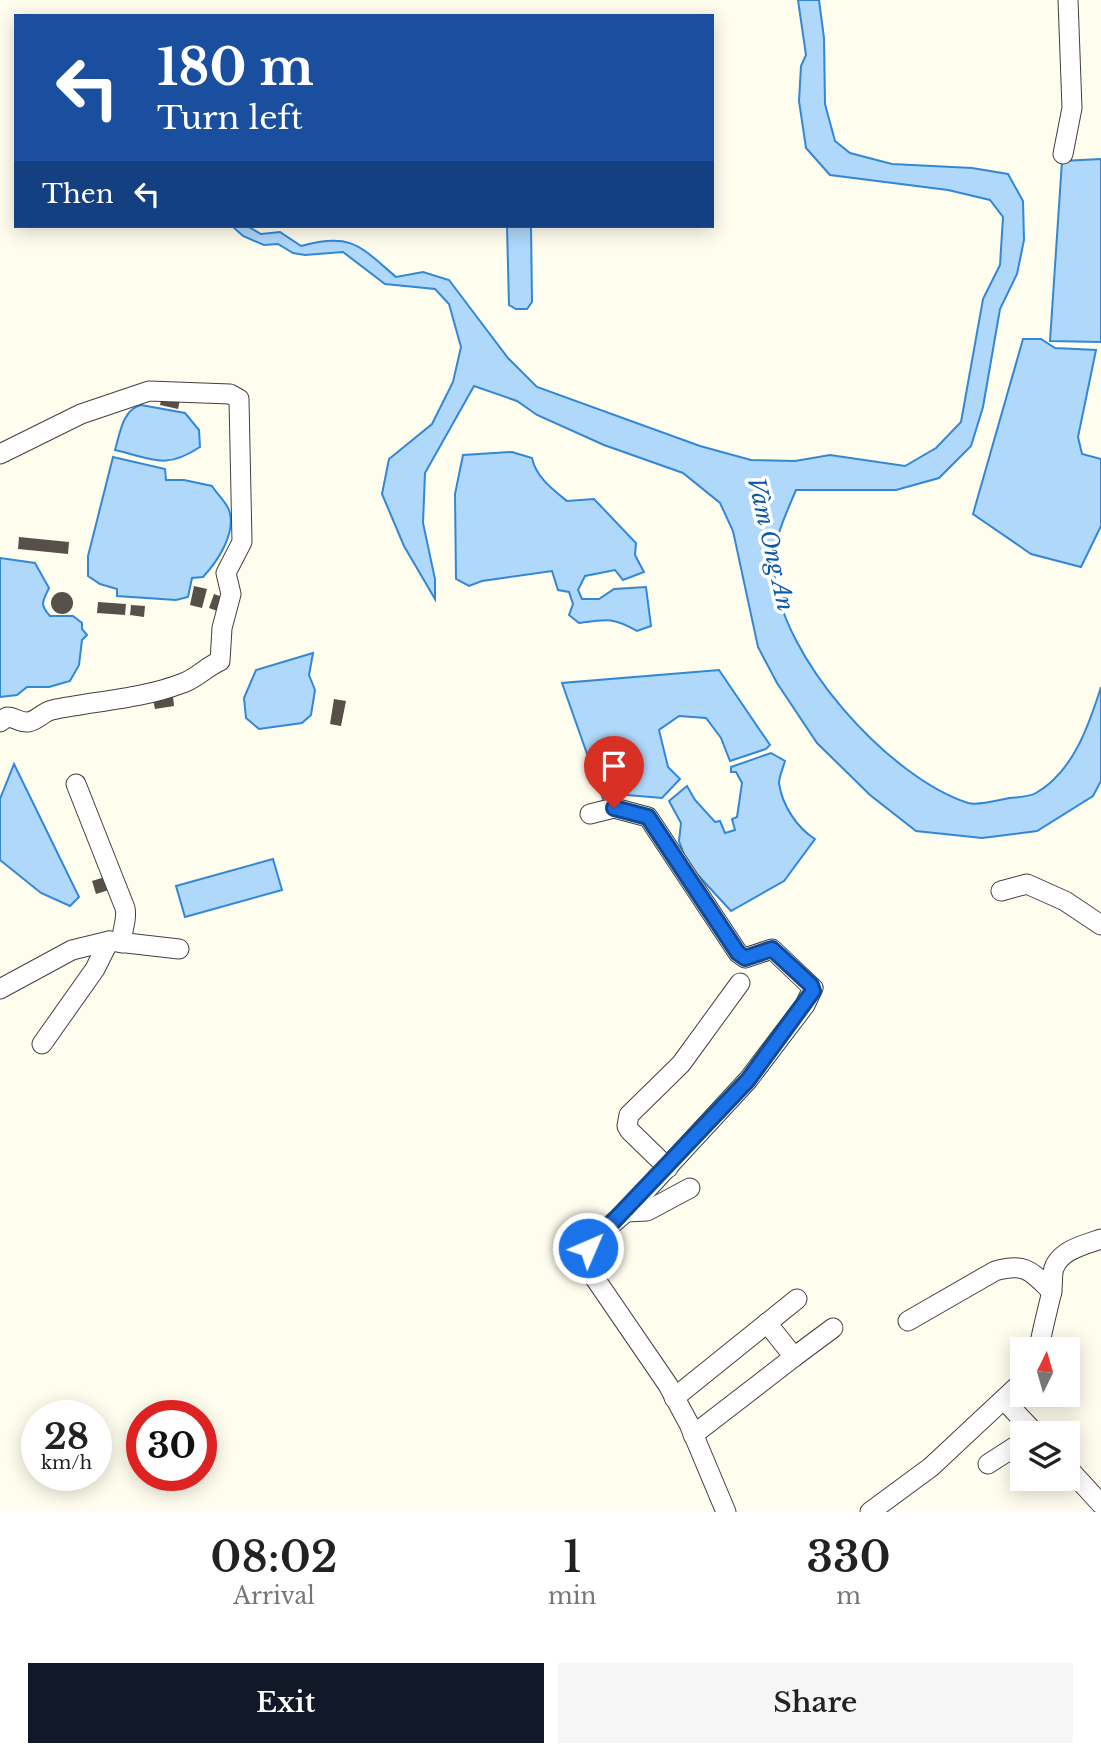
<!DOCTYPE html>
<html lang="en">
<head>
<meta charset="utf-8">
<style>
	:root { --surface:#fff; --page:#f6f6f6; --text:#222; --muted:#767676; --accent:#111827 }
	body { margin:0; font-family:"Libre Baskerville",serif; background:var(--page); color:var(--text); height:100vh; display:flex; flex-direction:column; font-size:26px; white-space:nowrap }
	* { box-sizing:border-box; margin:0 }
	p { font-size:23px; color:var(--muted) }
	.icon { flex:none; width:38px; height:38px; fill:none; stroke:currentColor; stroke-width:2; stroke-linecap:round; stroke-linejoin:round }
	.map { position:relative; height:1512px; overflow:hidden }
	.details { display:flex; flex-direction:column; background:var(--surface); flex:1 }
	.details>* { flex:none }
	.top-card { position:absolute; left:14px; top:14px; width:700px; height:214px; border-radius:0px; box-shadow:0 4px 18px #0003; background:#1a4fa0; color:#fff; overflow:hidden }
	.needle { width:46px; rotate:5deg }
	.buttons { position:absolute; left:1010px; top:1337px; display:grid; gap:14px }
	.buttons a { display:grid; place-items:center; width:70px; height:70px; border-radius:0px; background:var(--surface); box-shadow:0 4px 18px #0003; font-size:35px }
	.speed { position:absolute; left:21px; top:1400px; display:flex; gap:14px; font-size:35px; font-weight:700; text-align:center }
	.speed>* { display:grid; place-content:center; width:91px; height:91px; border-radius:50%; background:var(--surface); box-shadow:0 4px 18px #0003; line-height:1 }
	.speed small { font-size:18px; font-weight:400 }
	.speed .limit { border:10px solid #d22; background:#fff; color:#111 }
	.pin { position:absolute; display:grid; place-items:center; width:60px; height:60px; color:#fff; margin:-72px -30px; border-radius:50% 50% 50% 0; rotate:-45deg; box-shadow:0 0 7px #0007 }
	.pin .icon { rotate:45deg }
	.me { position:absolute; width:77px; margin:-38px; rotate:45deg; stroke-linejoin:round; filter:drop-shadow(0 0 5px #0008) }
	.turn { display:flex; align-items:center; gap:24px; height:147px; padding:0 28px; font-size:32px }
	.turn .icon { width:91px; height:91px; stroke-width:2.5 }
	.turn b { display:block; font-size:49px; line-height:60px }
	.then { display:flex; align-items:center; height:66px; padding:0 28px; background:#0003; gap:14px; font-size:26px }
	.eta { display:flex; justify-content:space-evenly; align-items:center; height:119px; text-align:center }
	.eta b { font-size:42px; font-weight:600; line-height:49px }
	.button { display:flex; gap:14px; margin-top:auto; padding:14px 28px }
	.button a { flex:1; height:80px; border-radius:0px; background:var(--accent); color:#fff; font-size:28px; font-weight:600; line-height:80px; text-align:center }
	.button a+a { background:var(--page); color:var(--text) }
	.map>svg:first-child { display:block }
	.water { fill:#afd8fa; stroke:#3287d6; stroke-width:2 }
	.building { fill:#575049 }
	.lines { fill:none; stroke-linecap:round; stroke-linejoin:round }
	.minor-casing { stroke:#414141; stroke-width:21 }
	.minor { stroke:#fff; stroke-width:19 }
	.route-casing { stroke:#114b97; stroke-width:18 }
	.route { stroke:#1a73e8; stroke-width:12 }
	.labels { text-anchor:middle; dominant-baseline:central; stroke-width:7; stroke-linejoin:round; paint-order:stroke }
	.water-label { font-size:23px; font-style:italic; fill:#0f58a7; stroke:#fff }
</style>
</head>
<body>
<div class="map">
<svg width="1101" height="1512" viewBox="0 0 1101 1512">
	<rect width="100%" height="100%" fill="#fffdee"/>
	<g class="water">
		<path d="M798 0H819L824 38 825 104 835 141 850 153 892 164 972 168 1008 174 1023 201 1024 240 1017 274 1000 309 983 407 971 446 939 478 896 490H796C786 514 771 544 774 571 780 656 888 777 968 803 979 806 998 800 1010 798 1018 797 1029 797 1036 793 1073 772 1089 725 1101 687V781L1093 796 1037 831 982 838 916 831 870 795 817 743 777 683 758 647 733 531 720 503 683 473 604 445 537 415 517 401 474 386 425 473 423 523 435 579V599L404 546 382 494 389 459 432 424 453 382 461 347 449 304 435 289 385 284 343 252 305 255 293 253 278 244 264 245 243 236 232 226H247L261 234 280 232 301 246C351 232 360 246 396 277L423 272 449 280 508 358 537 387 700 446 751 460 795 461 830 455 905 466 936 448 961 422 983 299 1000 265 1003 217 990 200 948 190 830 175 806 148 799 101 801 66 806 55Z"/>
		<polygon points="1101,159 1101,342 1050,341 1062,161"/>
		<polygon points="507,226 531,226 532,302 527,309 516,309 509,305"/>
		<polygon points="1023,339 1041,339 1055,348 1096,350 1078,437 1082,454 1101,459 1101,526 1081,567 1031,554 973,514"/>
		<path d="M141 405 185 413 199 430 200 447C165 470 153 459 115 450 120 434 122 410 141 405Z"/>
		<path d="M512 452 532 458C536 477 552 489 567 501L594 499 636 543 635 555 644 572 623 580 615 570 585 576 578 590 582 599H599L614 589 646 587 651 626 637 631C613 617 607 619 579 623L569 615 573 604 569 592 558 590 552 571 482 581 469 586 456 579 455 494 463 455Z"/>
		<path d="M113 457 165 469 166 480H184L212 486C217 494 226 502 229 510 237 533 217 562 203 577L192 578 188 597 176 600 117 596V589L100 584 88 576V556Z"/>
		<path d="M0 558 35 563 49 588C43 601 39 604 50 616H73L82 623V629L87 635 82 640 79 665 70 681 49 687H27L17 695 0 697Z"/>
		<polygon points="313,653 309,675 315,690 311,715 302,723 259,729 246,718 244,698 256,670"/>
		<polygon points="719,670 770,745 766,749 730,761 721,738 706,718 679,716 659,730 668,767 680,779 662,798 615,794 603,799 562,683"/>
		<path d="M771 753 785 761C783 768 779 777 779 783 782 805 797 828 815 839L784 881 731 911 696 873 685 857 679 841 681 823 669 801 687 786 695 800 715 822 720 821 725 833 735 830 732 819 737 817 742 783 736 772H731V767Z"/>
		<polygon points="14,764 79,897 70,906 41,893 0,860 0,799"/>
		<polygon points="273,859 282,890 185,917 176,886"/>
	</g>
	<g class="building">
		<polygon points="162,396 180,400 178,409 160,405"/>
		<polygon points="19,537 69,542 68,554 18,549"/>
		<polygon points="194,586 207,589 202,608 190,605"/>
		<circle cx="62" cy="603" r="11"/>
		<polygon points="214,594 225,598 220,612 209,608"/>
		<polygon points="98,602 126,604 125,615 97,613"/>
		<polygon points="131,605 145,606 144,617 130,615"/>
		<polygon points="173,696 174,706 155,709 153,699"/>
		<polygon points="334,699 346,701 341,726 330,724"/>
		<polygon points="108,876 112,889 96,894 92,881"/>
	</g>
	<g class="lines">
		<g class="minor-casing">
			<g id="minor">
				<polyline points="1063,154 1072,108 1068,0"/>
				<path d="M0 454 81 414 149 391 230 394 239 399 242 542 226 573 231 594 222 628 220 661C206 667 197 678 183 683 142 699 95 701 52 710 43 712 37 721 28 722 20 723 15 717 7 717L0 722"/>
				<path d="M76 784 125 908C128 920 121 930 122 943"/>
				<polyline points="590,814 614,808 648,817 738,953 745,958 772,949 813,988 805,1005 748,1080 626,1212 598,1236 588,1248 586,1259 592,1274 668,1385 689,1424 726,1512"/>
				<polyline points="1001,891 1027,884 1065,901 1101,925"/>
				<polyline points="0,989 72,950 109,941 179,949"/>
				<polyline points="42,1044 95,969 109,941"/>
				<polyline points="668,1168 630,1131 627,1126 629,1115 681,1064 740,983"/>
				<polyline points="626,1212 647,1211 690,1188"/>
				<path d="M908 1321 995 1271C1026 1262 1032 1272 1052 1292"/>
				<path d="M1039 1349C1042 1330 1047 1313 1051 1295 1053 1288 1052 1280 1053 1272 1057 1251 1083 1245 1101 1239"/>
				<polyline points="794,1357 833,1328"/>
				<polyline points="674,1398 797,1299"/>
				<polyline points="1004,1400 1035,1433"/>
				<polyline points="693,1435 794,1357 767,1323"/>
				<polyline points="988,1464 1022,1442"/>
				<polyline points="1068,1468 1101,1504"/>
				<polyline points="870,1512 931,1467 1022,1382"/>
			</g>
		</g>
		<use href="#minor" class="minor"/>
	</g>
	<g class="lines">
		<g class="route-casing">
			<polyline id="route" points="588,1248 748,1080 813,991 811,985 772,949 745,958 738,953 648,817 614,808"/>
		</g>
		<use href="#route" class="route"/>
	</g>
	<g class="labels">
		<g class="water-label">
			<text transform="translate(771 544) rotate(77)">Vàm Ong An</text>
		</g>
	</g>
</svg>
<div class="buttons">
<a><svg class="needle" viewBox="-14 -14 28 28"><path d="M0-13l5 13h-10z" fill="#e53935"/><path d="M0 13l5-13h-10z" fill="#767676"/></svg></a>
<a><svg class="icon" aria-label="layers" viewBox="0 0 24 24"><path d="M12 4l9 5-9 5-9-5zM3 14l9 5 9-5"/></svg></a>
</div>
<div class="speed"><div>28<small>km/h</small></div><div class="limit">30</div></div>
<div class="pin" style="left:614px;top:808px;background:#d93025"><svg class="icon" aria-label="arrive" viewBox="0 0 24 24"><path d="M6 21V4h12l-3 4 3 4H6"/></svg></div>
<svg class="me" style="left:588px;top:1248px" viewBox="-20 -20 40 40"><circle r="17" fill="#1a73e8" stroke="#fff" stroke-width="3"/><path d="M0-11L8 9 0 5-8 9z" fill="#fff"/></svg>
<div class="top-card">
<div class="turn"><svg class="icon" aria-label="left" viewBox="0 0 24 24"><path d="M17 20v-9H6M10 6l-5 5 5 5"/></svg><div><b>180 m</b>Turn left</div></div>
<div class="then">Then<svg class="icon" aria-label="left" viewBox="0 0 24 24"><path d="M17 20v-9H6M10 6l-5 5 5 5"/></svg></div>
</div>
</div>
<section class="details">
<div class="eta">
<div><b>08:02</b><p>Arrival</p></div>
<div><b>1</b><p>min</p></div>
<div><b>330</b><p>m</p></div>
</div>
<div class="button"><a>Exit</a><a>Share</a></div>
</section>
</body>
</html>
